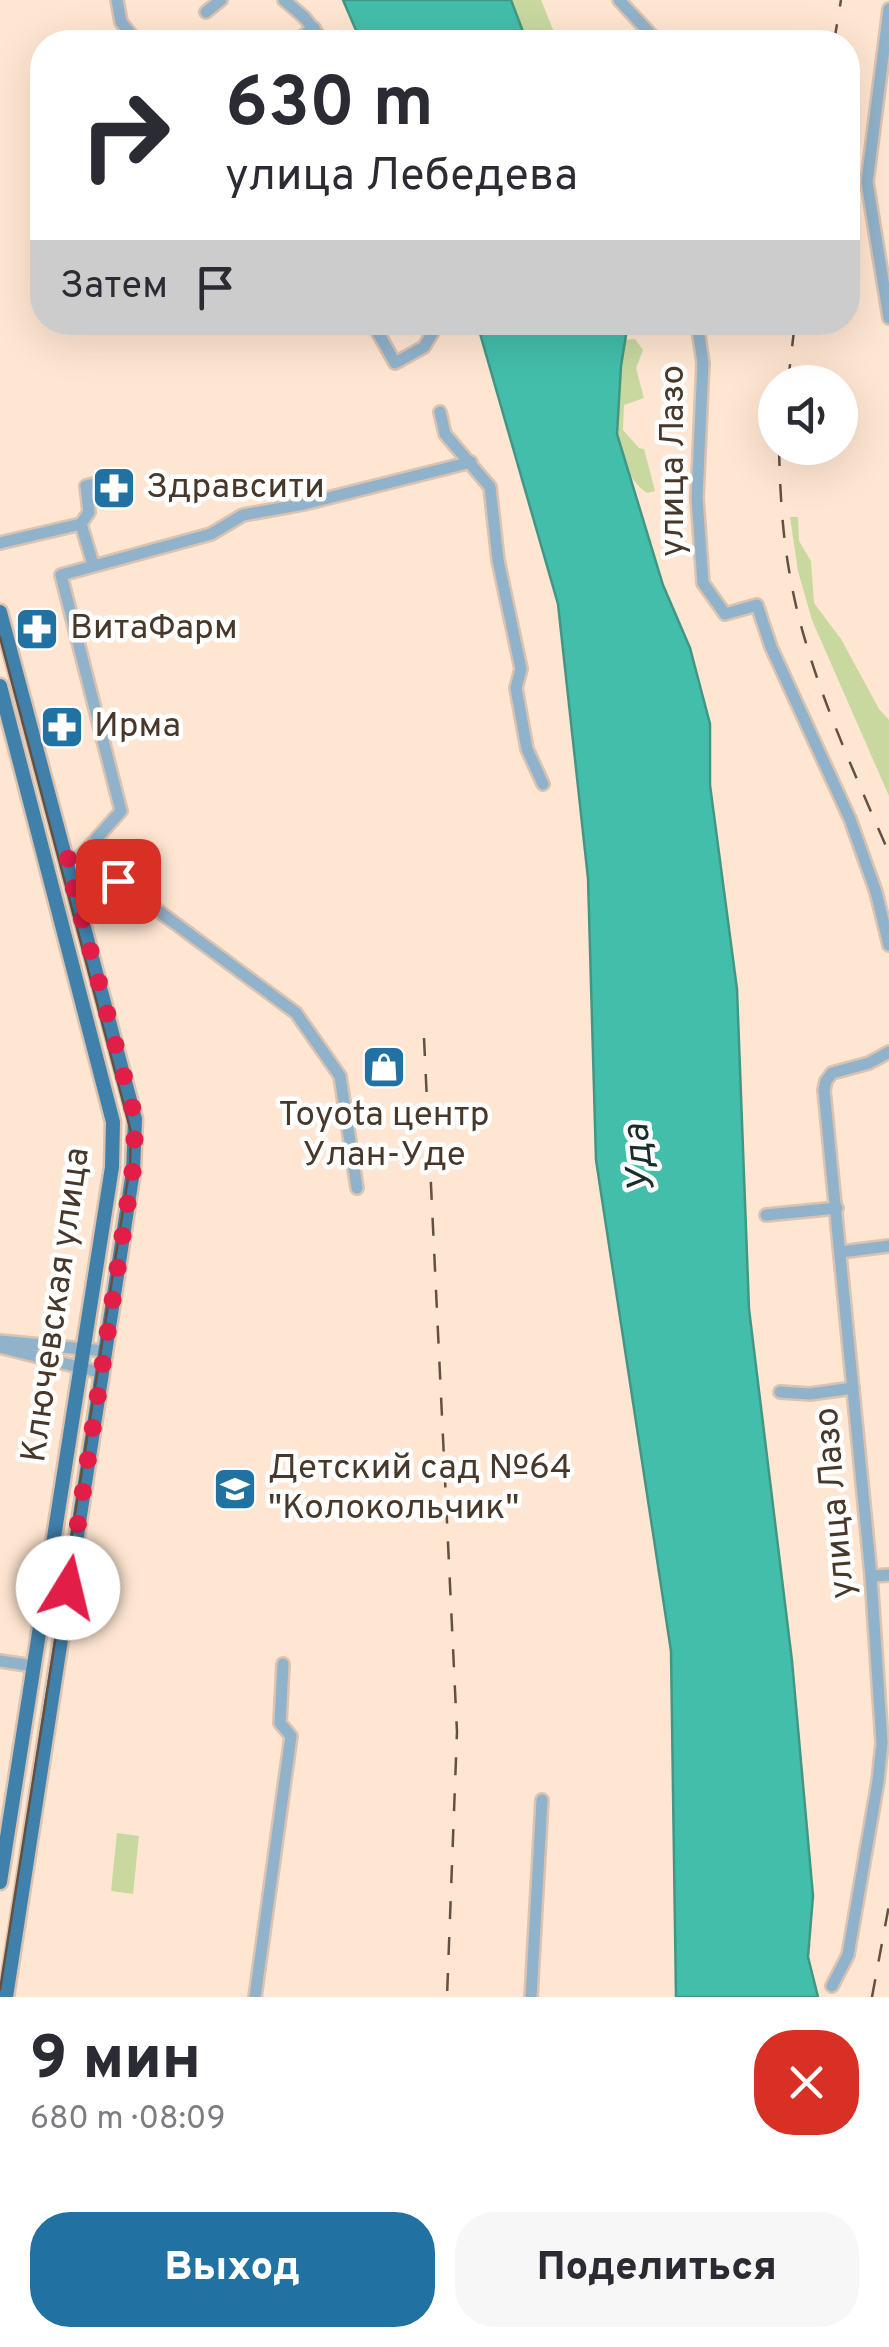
<!DOCTYPE html>
<html lang="ru">
<head>
<meta charset="utf-8">
<style>
	:root { --surface:#fff; --page:#f7f7f7; --text:#2b2b33; --muted:#7c7c81; --accent:#2172a3 }
	body { margin:0; font-family:Overpass,sans-serif; background:var(--page); color:var(--text); height:100vh; display:flex; flex-direction:column; font-size:38px; white-space:nowrap }
	* { box-sizing:border-box; margin:0 }
	p { font-size:32px; color:var(--muted) }
	.icon { flex:none; width:55px; height:55px; fill:none; stroke:currentColor; stroke-width:2; stroke-linecap:round; stroke-linejoin:round }
	.map { position:relative; height:1997px; overflow:hidden }
	.sheet { display:flex; flex-direction:column; background:var(--surface); flex:1 }
	.sheet>* { flex:none }
	.top-card { position:absolute; left:30px; top:30px; width:830px; height:305px; border-radius:40px; box-shadow:0 10px 40px #0002; background:#fff; color:var(--text); overflow:hidden }
	.buttons { position:absolute; left:758px; top:365px; display:grid; gap:20px }
	.buttons a { display:grid; place-items:center; width:100px; height:100px; border-radius:50%; background:var(--surface); box-shadow:0 10px 40px #0002; font-size:50px }
	.pin { position:absolute; display:grid; place-items:center; width:85px; height:85px; color:#fff; margin:-42px; border-radius:20px; box-shadow:0 5px 15px #0006 }
	.me { position:absolute; width:110px; margin:-55px; rotate:9deg; stroke-linejoin:round; filter:drop-shadow(0 0 8px #0008) }
	.turn { display:flex; align-items:center; gap:35px; height:210px; padding:0 30px; font-size:45px }
	.turn .icon { width:130px; height:130px; stroke-width:2.5 }
	.turn b { display:block; font-size:70px; line-height:85px }
	.then { display:flex; align-items:center; height:95px; padding:0 30px; background:#0003; gap:20px; font-size:38px }
	.round { display:grid; place-items:center; flex:none; width:105px; height:105px; border-radius:40px; background:var(--page) }
	.summary { display:flex; align-items:center; justify-content:space-between; height:170px; padding:0 30px }
	h1 { font-size:60px; font-weight:800; line-height:75px }
	.primary-button { display:flex; gap:20px; margin-top:auto; padding:20px 30px }
	.primary-button a { flex:1; height:115px; border-radius:40px; background:var(--accent); color:#fff; font-size:40px; font-weight:800; line-height:115px; text-align:center }
	.primary-button a+a { background:var(--page); color:var(--text) }
	.map>svg:first-child { display:block }
	.green { fill:#c8d89f }
	.water { fill:#43beab; stroke:#449684; stroke-width:2.5 }
	.lines { fill:none; stroke-linecap:round; stroke-linejoin:round }
	.minor-casing { stroke:#dac3b0; stroke-width:16 }
	.major-casing { stroke:#dac3b0; stroke-width:19 }
	.minor { stroke:#91b2cb; stroke-width:11 }
	.major { stroke:#4081ac; stroke-width:14 }
	.tram { stroke:#625142; stroke-width:2.5 }
	.rail { stroke:#625142; stroke-width:2.5; stroke-dasharray:18 18; stroke-linecap:butt }
	.route { stroke:#e11d48; stroke-width:18; stroke-dasharray:0 32.4 }
	.labels { text-anchor:middle; dominant-baseline:central; stroke-width:9; stroke-linejoin:round; paint-order:stroke }
	.street-label { font-size:35px; fill:#48382a; stroke:#fff }
	.poi-label { font-size:35px; fill:#48382a; stroke:#fff; text-anchor:start }
	.water-label { font-size:38px; font-style:italic; fill:#192e2a; stroke:#fff }
</style>
</head>
<body>
<div class="map">
<svg width="889" height="1997" viewBox="0 0 889 1997">
	<rect width="100%" height="100%" fill="#ffe6d2"/>
	<g class="green">
		<polygon points="511,0 541,0 558,42 527,42"/>
		<path d="M635 339 643 350 636 368 644 398 624 405 623 430 639 448 644 449 655 491 647 493C603 461 618 387 625 340Z"/>
		<polygon points="790,517 798,517 799,541 811,561 814,603 841,639 879,709 889,720 889,796 812,620 798,571"/>
		<polygon points="117,1833 139,1836 133,1894 111,1891"/>
	</g>
	<g class="water">
		<polygon points="343,0 511,0 527,42 361,42"/>
		<polygon points="477,323 628,323 621,366 617,434 663,585 690,648 710,724 710,785 737,989 749,1309 792,1661 813,1896 808,1957 818,1997 676,1997 671,1651 596,1160 588,878 558,604"/>
	</g>
	<g class="lines">
		<g class="minor-casing">
			<g id="minor">
				<polyline points="117,0 121,22 137,42"/>
				<polyline points="284,0 304,17 324,42"/>
				<polyline points="619,0 658,42"/>
				<polyline points="889,9 867,182 889,318"/>
				<polyline points="206,12 221,0"/>
				<polyline points="294,42 314,28"/>
				<polyline points="372,322 395,363 424,347 439,322"/>
				<polyline points="697,322 703,363 697,498 703,583 725,614 757,605 771,647 850,819 876,892 889,945"/>
				<polyline points="440,412 445,434 490,487 498,560 521,669 516,688 527,749 543,784"/>
				<polyline points="81,524 93,564"/>
				<polyline points="0,543 81,524 89,512 86,486 101,482"/>
				<polyline points="80,857 121,811 61,575 211,534 243,515 304,504 471,462"/>
				<polyline points="75,858 80,857 118,881 296,1013 340,1076 357,1188"/>
				<polyline points="766,1215 837,1208"/>
				<polyline points="841,1252 889,1246"/>
				<polyline points="0,1341 105,1351"/>
				<polyline points="0,1347 102,1373"/>
				<polyline points="780,1392 810,1394 853,1388"/>
				<polyline points="871,1576 889,1575"/>
				<polyline points="0,1661 33,1666"/>
				<polyline points="832,1986 848,1955 878,1781 882,1743 871,1576 824,1090 826,1081 832,1073 869,1063 889,1052"/>
				<polyline points="255,1997 291,1736 280,1723 283,1664"/>
				<polyline points="531,1997 542,1800"/>
			</g>
		</g>
		<g class="major-casing">
			<g id="major">
				<polyline points="0,612 135,1119 133,1171 6,1997"/>
				<polyline points="0,686 113,1122 112,1167 0,1882"/>
			</g>
		</g>
		<use href="#minor" class="minor"/>
		<use href="#major" class="major"/>
		<polyline class="tram" points="0,637 131,1132 130,1166 0,1990"/>
		<g class="rail">
			<polyline points="834,42 841,0"/>
			<polyline points="788,382 795,322"/>
			<path d="M779 448C780 489 782 530 789 570 804 665 851 765 889 853"/>
			<polyline points="424,1038 457,1732 447,1997"/>
			<polyline points="872,1997 889,1905"/>
		</g>
	</g>
	<g class="lines">
		<polyline class="route" points="68,1588 134,1162 135,1118 66,859 80,857 118,881"/>
	</g>
	<defs>
		<g id="pharmacy-square" transform="scale(2.25)"><rect x="-9" y="-9" width="18" height="18" rx="4" fill="#2172a3" stroke="#fff"/><path d="M-2-6h4v4h4v4h-4v4h-4v-4h-4v-4h4Z" fill="#fff"/></g>
		<g id="shop-square" transform="scale(2.25)"><rect x="-9" y="-9" width="18" height="18" rx="4" fill="#2172a3" stroke="#fff"/><path d="M-5-2.5h2.3a2.7 3.5 0 0 1 5.4 0H5L5.5 6h-11ZM-1.5-2.5h3a1.5 2.3 0 0 0-3 0Z" fill="#fff"/></g>
		<g id="school-square" transform="scale(2.25)"><rect x="-9" y="-9" width="18" height="18" rx="4" fill="#2172a3" stroke="#fff"/><path d="M0-5L7-2L0 1L-7-2ZM-4 1L0 2.5L4 1V4Q0 6-4 4Z" fill="#fff"/></g>
	</defs>
	<g fill-rule="evenodd">
		<use href="#pharmacy-square" x="114" y="488"/>
		<use href="#pharmacy-square" x="37" y="629"/>
		<use href="#pharmacy-square" x="62" y="727"/>
		<use href="#shop-square" x="384" y="1067"/>
		<use href="#school-square" x="235" y="1489"/>
	</g>
	<g class="labels">
		<g class="street-label">
			<text transform="translate(674 461) rotate(-90)">улица Лазо</text>
			<text transform="translate(57 1305) rotate(-82)">Ключевская улица</text>
			<text transform="translate(836 1503) rotate(-95)">улица Лазо</text>
		</g>
		<g class="poi-label">
			<text x="146" y="488">Здравсити</text>
			<text x="70" y="629">ВитаФарм</text>
			<text x="94" y="727">Ирма</text>
			<text x="384" y="1116" text-anchor="middle">Toyota центр<tspan x="384" dy="40">Улан-Уде</tspan></text>
			<text x="268" y="1469">Детский сад №64<tspan x="268" dy="40">"Колокольчик"</tspan></text>
		</g>
		<g class="water-label">
			<text transform="translate(641 1158) rotate(-96)">Уда</text>
		</g>
	</g>
</svg>
<div class="buttons">
<a><svg class="icon" aria-label="sound" viewBox="0 0 24 24"><path d="M4 9h4l5-4v14l-5-4H4zM17 9q2 3 0 6"/></svg></a>
</div>
<div class="pin" style="left:118px;top:881px;background:#d93025"><svg class="icon" aria-label="arrive" viewBox="0 0 24 24"><path d="M6 21V4h12l-3 4 3 4H6"/></svg></div>
<svg class="me" style="left:68px;top:1588px" viewBox="-20 -20 40 40"><circle r="19" fill="#fff"/><path d="M0-13L10 11 0 6-10 11z" fill="#e11d48"/></svg>
<div class="top-card">
<div class="turn"><svg class="icon" aria-label="right" viewBox="0 0 24 24"><path d="M7 20v-9h11M14 6l5 5-5 5"/></svg><div><b>630 m</b>улица Лебедева</div></div>
<div class="then">Затем<svg class="icon" aria-label="arrive" viewBox="0 0 24 24"><path d="M6 21V4h12l-3 4 3 4H6"/></svg></div>
</div>
</div>
<section class="sheet">
<div class="summary"><div><h1>9 мин</h1><p>680 m · 08:09</p></div><a class="round" style="background:#d93025;color:#fff"><svg class="icon" aria-label="close" viewBox="0 0 24 24"><path d="M6 6l12 12M18 6L6 18"/></svg></a></div>
<div class="primary-button"><a>Выход</a><a>Поделиться</a></div>
</section>
</body>
</html>
